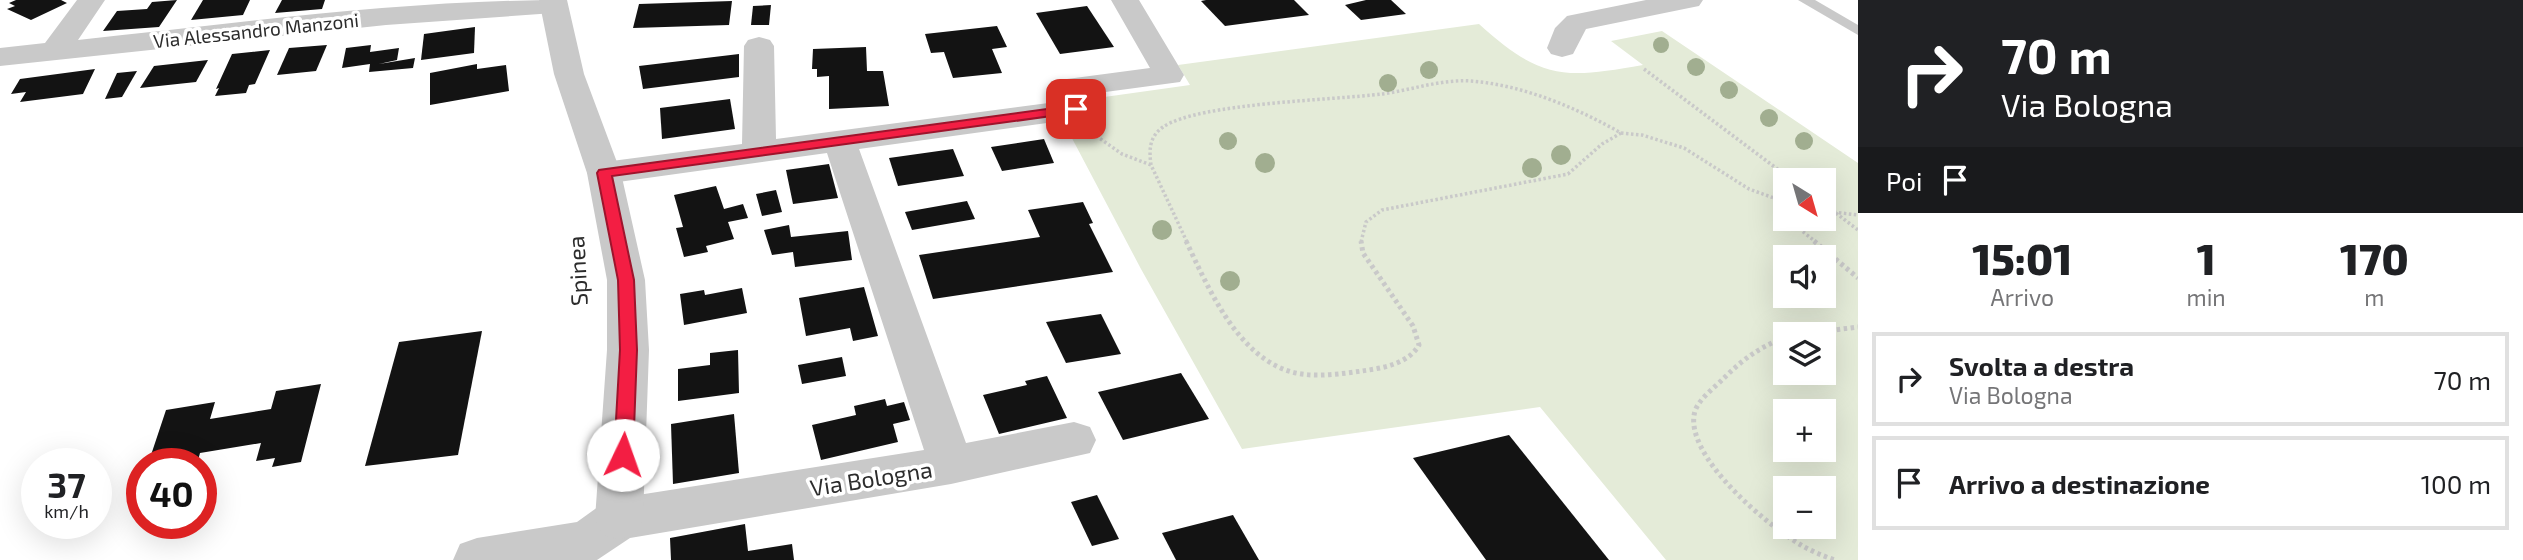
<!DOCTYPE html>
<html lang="it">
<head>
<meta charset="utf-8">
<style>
	:root { --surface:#fff; --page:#f2f2f2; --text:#202124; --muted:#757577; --line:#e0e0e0 }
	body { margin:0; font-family:"Exo 2",sans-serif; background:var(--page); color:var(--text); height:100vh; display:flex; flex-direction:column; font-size:26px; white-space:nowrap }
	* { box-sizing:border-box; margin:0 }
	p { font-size:23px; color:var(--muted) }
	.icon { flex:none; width:38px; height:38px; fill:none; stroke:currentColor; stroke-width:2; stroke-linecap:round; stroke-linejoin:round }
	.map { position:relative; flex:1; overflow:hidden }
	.drawer { display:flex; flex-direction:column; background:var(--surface); width:665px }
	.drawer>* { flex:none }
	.hud { background:#202124; color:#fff; overflow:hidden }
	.needle { width:46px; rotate:143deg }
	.buttons { position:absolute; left:1773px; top:168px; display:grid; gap:14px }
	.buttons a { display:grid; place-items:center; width:63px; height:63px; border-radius:0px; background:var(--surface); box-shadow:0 7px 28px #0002; font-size:35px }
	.speed { position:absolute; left:21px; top:448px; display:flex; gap:14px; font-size:35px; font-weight:700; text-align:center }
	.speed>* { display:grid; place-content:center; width:91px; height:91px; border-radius:50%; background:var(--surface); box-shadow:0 7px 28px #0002; line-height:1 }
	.speed small { font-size:18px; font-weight:400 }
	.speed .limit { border:10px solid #d22; background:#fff; color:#111 }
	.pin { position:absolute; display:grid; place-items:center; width:60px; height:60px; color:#fff; margin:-30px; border-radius:14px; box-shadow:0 4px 10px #0006 }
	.me { position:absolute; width:77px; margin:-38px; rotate:3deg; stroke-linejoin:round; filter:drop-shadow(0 0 5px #0008) }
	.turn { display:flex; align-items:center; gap:24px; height:147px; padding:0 28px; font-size:32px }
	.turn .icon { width:91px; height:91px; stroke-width:2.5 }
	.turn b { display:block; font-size:49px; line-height:60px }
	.then { display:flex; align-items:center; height:66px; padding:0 28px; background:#0003; gap:14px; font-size:26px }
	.eta { display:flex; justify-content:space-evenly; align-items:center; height:119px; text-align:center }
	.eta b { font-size:42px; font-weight:800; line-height:49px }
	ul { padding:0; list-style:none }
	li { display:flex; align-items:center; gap:21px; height:94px; margin:0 14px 10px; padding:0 14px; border:4px solid var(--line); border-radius:0px }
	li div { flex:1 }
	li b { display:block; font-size:26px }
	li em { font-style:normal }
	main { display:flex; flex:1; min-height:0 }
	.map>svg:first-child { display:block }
	.green { fill:#e4ebd8; fill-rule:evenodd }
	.building { fill:#131313 }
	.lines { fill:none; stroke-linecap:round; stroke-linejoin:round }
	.path-far1 { stroke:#c9c9c9; stroke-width:3.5; stroke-dasharray:2.5 2.5; stroke-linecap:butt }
	.path { stroke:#c9c9c9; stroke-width:5; stroke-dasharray:3.5 3.5; stroke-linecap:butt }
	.service { fill:#c9c9c9; fill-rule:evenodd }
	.minor { fill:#c9c9c9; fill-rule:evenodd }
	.tertiary { fill:#c9c9c9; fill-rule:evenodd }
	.tree { fill:#a1ae90 }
	.route { fill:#f31e43; stroke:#9e142c; stroke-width:2 }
	.labels { text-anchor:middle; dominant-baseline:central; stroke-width:7; stroke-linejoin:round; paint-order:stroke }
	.far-street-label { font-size:19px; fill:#2c2c2c; stroke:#fff }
	.street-label { font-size:23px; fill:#2c2c2c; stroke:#fff }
</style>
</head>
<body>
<main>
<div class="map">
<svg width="1858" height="560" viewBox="0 0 1858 560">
	<rect width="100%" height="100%" fill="#fff"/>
	<path class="green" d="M1479 24C1541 80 1563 79 1643 65L1611 41 1662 31 1858 163V560H1666L1540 407 1242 449 1141 269 1065 125 1095 121 1083 100 1190 85 1178 65ZM1785 180H1824V219H1785ZM1785 257H1824V296H1785ZM1785 334H1824V373H1785ZM1785 411H1824V450H1785ZM1785 488H1824V527H1785Z"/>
	<g class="building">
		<polygon points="16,0 61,0 67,3 31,20 7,9 15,6 9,3"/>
		<polygon points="177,0 159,27 103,31 117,11 147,9 152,2"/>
		<polygon points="203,0 250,0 243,15 191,20"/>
		<polygon points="282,0 325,0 322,9 275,13"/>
		<polygon points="1206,0 1294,0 1309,15 1225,26 1201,1"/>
		<polygon points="1366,0 1391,0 1406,14 1361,20 1345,5"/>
		<polygon points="732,1 729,25 633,28 639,4"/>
		<polygon points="771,5 769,25 751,25 753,6"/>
		<polygon points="1087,6 1114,47 1060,54 1036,13"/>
		<polygon points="997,26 1007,47 992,49 1002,73 953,78 944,52 931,53 925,34"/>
		<polygon points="475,27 474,53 421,60 424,34"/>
		<polygon points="327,45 316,71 277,75 289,48"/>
		<polygon points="371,45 370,52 399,48 397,60 379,64 415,58 413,68 369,72 370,64 342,68 346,48"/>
		<polygon points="866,47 867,71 883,71 889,106 829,109 829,76 817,77 817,69 812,69 813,49"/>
		<polygon points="270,50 255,84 249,85 246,93 215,96 219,88 216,89 232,54"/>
		<polygon points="739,54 739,77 643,89 639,66"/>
		<polygon points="208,60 196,82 140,88 154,66"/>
		<polygon points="477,64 477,69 506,65 509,91 430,105 430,73"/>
		<polygon points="95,69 83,94 20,102 26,92 11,94 20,79"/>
		<polygon points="137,71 122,97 105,99 117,73"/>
		<polygon points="730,99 735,129 662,139 660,108"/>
		<polygon points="1044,139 1054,163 1002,171 991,147"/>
		<polygon points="953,149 964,176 898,186 889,158"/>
		<polygon points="829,164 838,198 793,204 786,170"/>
		<polygon points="716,186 724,209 743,204 748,218 728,222 734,239 706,246 708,252 684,257 676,228 683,227 674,195"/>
		<polygon points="776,190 782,212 762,216 756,194"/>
		<polygon points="967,201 975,219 912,230 905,212"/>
		<polygon points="1083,202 1093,223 1089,224 1113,272 933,299 919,255 1040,237 1028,210"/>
		<polygon points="789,225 791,237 848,231 852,260 795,267 793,252 772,255 764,230"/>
		<polygon points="864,287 878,336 853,341 850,328 806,336 799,298"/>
		<polygon points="742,288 747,313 684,325 680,294 704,290 705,295"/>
		<polygon points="1101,314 1121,354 1066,363 1046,322"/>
		<polygon points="482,331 458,455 365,466 399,342"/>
		<polygon points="738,350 739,393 678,401 678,369 710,365 710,353"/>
		<polygon points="842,357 846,376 802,384 798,365"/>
		<polygon points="1181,373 1209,419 1123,440 1098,392"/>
		<polygon points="1047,376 1067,418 999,434 983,395 1027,385 1025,381"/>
		<polygon points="321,384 301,462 272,467 275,458 256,461 261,443 200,453 197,464 148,464 166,410 215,402 210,419 271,409 276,391"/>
		<polygon points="885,399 887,406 904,402 910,420 893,424 898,442 821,460 812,425 856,415 854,406"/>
		<polygon points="734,414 739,473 673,484 671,424"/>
		<polygon points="1509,435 1609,560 1486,560 1413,458"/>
		<polygon points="1097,495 1119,539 1092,546 1071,502"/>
		<polygon points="1233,515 1259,560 1176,560 1162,533"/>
		<polygon points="745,524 748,551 792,544 794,560 671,560 670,538"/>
	</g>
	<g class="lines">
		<g class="path-far1">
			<polyline points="1644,69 1792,180"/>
			<polyline points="1092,133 1122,154 1151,165"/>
			<polyline points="1621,133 1642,135 1684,148 1749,189 1785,202"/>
			<polyline points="1824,204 1858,230"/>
			<polyline points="1824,211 1858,215"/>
			<polyline points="1795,219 1802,231 1816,242"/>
			<path d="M1187 242 1151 165C1149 150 1149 137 1163 127 1198 103 1334 100 1382 94 1412 90 1441 79 1471 81 1523 85 1577 108 1621 133"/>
			<polyline points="1361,242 1366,222 1382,210 1568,174 1602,144 1621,133"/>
		</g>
		<g class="path">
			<path d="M1186 241C1208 287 1237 357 1292 372 1314 378 1340 374 1362 371 1383 368 1408 364 1419 345L1413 326 1363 253 1361 241"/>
			<polyline points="1814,241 1858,278"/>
			<polyline points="1802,334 1858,327"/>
			<path d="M1785 338C1760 346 1741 361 1723 379 1714 388 1699 399 1695 411 1682 455 1768 526 1801 545 1811 551 1823 556 1835 560"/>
		</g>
		<polygon class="service" points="1798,0 1815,0 1858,25 1858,35"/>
		<g class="minor">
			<path d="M77 0H105L78 40C240 23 402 0 565 0L568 5 564 11 554 13 386 25 0 66V48L45 43Z"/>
			<polygon points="1111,0 1139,0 1184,75 1180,82 1083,95 1092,109 1087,116 1076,119 859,149 966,443 1074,422 1090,427 1096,440 1090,453 951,484 630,538 597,560 453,560 460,544 477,538 577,522 602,504 619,498 924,450 827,153 604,184 592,181 587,173 592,165 604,162 742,144 744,46 748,40 759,37 770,40 774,46 776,139 1056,102 1047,88 1052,81 1150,68"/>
			<polygon points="1646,0 1703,0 1699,6 1689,8 1586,29 1573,54 1562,57 1551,54 1547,48 1555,28 1567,16"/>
		</g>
		<polygon class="tertiary" points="539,0 567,0 584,74 621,173 645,280 649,350 643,519 636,534 619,540 602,534 595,519 607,350 607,280 587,173 554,74"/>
	</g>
	<g class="tree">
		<circle cx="1661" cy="45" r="8"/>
		<circle cx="1696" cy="67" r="9"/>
		<circle cx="1429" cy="70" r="9"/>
		<circle cx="1388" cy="83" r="9"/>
		<circle cx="1729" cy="90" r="9"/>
		<circle cx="1769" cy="118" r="9"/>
		<circle cx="1228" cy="141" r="9"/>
		<circle cx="1804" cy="141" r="9"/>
		<circle cx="1561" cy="155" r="10"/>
		<circle cx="1265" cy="163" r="10"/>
		<circle cx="1532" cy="168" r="10"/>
		<circle cx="1162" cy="230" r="10"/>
		<circle cx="1230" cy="281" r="10"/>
	</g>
	<polygon class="route" points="1076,105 1081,106 1081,112 612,176 634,280 637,350 633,455 630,461 623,463 617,461 614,455 620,350 618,280 597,173 599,170"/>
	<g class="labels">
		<g class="far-street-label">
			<text transform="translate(256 30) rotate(-6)">Via Alessandro Manzoni</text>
		</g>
		<g class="street-label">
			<text transform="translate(577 271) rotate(-93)">Spinea</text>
			<text transform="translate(871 478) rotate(-9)">Via Bologna</text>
		</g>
	</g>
</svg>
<div class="buttons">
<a><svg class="needle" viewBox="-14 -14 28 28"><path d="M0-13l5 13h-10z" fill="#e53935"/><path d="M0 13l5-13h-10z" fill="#757577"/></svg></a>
<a><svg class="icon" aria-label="sound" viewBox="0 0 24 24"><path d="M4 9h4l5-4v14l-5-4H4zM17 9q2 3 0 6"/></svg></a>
<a><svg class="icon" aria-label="layers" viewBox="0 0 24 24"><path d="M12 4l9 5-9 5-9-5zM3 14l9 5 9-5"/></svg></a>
<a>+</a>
<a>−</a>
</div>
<div class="speed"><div>37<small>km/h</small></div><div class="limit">40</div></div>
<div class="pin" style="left:1076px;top:109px;background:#d93025"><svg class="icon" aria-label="arrive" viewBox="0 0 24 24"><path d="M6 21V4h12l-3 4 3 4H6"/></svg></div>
<svg class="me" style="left:623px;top:455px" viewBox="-20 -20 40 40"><circle r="19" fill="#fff"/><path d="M0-13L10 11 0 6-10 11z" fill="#f31e43"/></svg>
</div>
<section class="drawer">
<div class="hud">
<div class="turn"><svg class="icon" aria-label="right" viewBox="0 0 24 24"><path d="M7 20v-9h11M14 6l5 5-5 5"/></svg><div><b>70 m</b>Via Bologna</div></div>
<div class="then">Poi<svg class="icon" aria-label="arrive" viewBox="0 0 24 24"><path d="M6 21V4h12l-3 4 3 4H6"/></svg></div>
</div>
<div class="eta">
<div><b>15:01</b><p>Arrivo</p></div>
<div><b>1</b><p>min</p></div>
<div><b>170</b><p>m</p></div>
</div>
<ul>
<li><svg class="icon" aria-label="right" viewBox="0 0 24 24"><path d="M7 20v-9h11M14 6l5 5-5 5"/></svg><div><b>Svolta a destra</b><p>Via Bologna</p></div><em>70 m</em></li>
<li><svg class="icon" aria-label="arrive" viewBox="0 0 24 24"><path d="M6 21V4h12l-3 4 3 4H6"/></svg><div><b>Arrivo a destinazione</b></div><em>100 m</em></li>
</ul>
</section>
</main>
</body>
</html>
